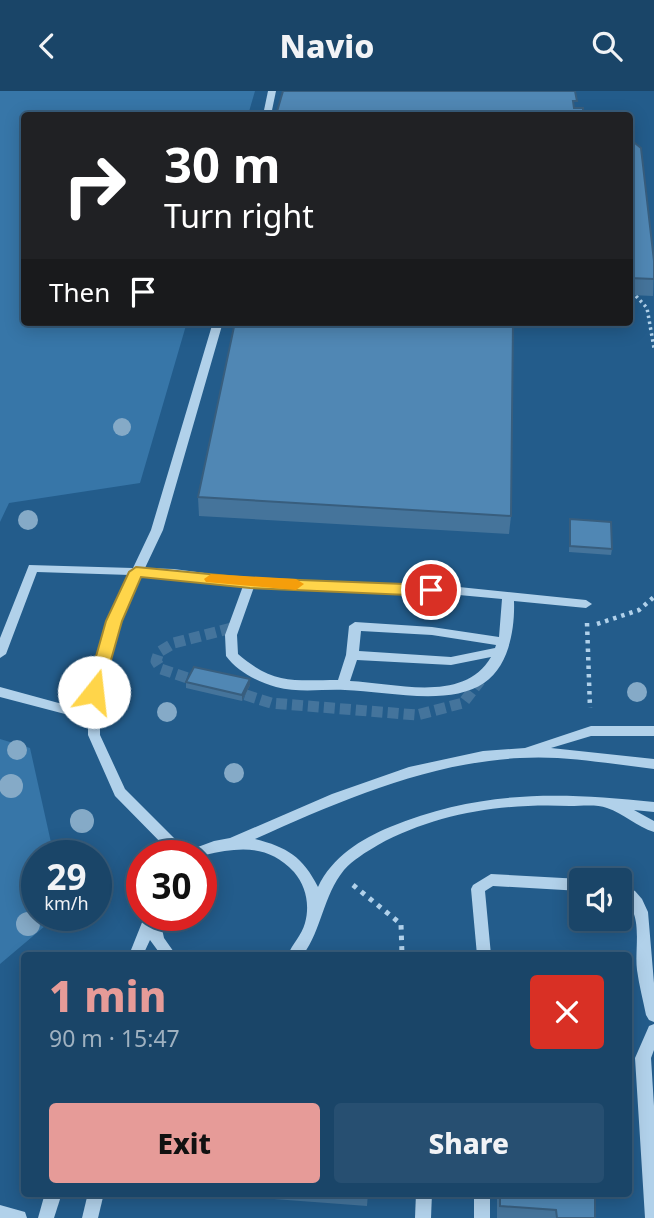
<!DOCTYPE html>
<html lang="en">
<head>
<meta charset="utf-8">
<style>
	:root { --surface:#1a4568; --page:#274f71; --text:#f1f3f6; --muted:#9fb1c0; --line:#385d7c; --accent:#e69b98 }
	body { margin:0; font-family:"Noto Sans",sans-serif; background:var(--page); color:var(--text); height:100vh; display:flex; flex-direction:column; font-size:26px; white-space:nowrap }
	* { box-sizing:border-box; margin:0 }
	p { font-size:23px; color:var(--muted) }
	.icon { flex:none; width:38px; height:38px; fill:none; stroke:currentColor; stroke-width:2; stroke-linecap:round; stroke-linejoin:round }
	.map { position:relative; flex:1; overflow:hidden }
	.panel { position:absolute; left:21px; top:861px; width:611px; height:245px; display:flex; flex-direction:column; background:var(--surface); border-radius:7px; box-shadow:0 4px 18px #0003,0 0 0 2px var(--line) }
	.panel>* { flex:none }
	.guide { position:absolute; left:21px; top:21px; width:612px; height:214px; border-radius:7px; box-shadow:0 4px 18px #0003,0 0 0 2px var(--line); background:#202124; color:#fff; overflow:hidden }
	.fabs { position:absolute; left:569px; top:777px; display:grid; gap:14px }
	.fabs a { display:grid; place-items:center; width:63px; height:63px; border-radius:7px; background:var(--surface); box-shadow:0 4px 18px #0003,0 0 0 2px var(--line); font-size:35px }
	.speed { position:absolute; left:21px; top:749px; display:flex; gap:14px; font-size:35px; font-weight:700; text-align:center }
	.speed>* { display:grid; place-content:center; width:91px; height:91px; border-radius:50%; background:var(--surface); box-shadow:0 4px 18px #0003,0 0 0 2px var(--line); line-height:1 }
	.speed small { font-size:18px; font-weight:400 }
	.speed .limit { border:10px solid #d22; background:#fff; color:#111 }
	.pin { position:absolute; display:grid; place-items:center; width:60px; height:60px; color:#fff; margin:-30px; border:4px solid #fff; border-radius:50%; box-shadow:0 2px 7px #0007 }
	.me { position:absolute; width:77px; margin:-38px; rotate:16deg; stroke-linejoin:round; filter:drop-shadow(0 0 5px #0008) }
	.turn { display:flex; align-items:center; gap:24px; height:147px; padding:0 28px; font-size:32px }
	.turn .icon { width:91px; height:91px; stroke-width:2.5 }
	.turn b { display:block; font-size:49px; line-height:60px }
	.then { display:flex; align-items:center; height:66px; padding:0 28px; background:#0003; gap:14px; font-size:26px }
	.round { display:grid; place-items:center; flex:none; width:74px; height:74px; border-radius:7px; background:var(--page) }
	.headline { display:flex; align-items:center; justify-content:space-between; height:119px; padding:0 28px }
	h1 { font-size:42px; font-weight:800; line-height:52px; color:var(--accent) }
	.cta { display:flex; gap:14px; margin-top:auto; padding:14px 28px }
	.cta a { flex:1; height:80px; border-radius:7px; background:var(--accent); color:#111; font-size:28px; font-weight:800; line-height:80px; text-align:center }
	.cta a+a { background:var(--page); color:var(--text) }
	header { display:flex; justify-content:space-between; align-items:center; height:91px; padding:0 28px; background:var(--surface); font-size:32px; font-weight:800 }
	.map>svg:first-child { display:block }
	.green { fill:#3776a8 }
	.lines { fill:none; stroke-linecap:round; stroke-linejoin:round }
	.minor-tunnel { stroke:#44749c; stroke-width:11; stroke-dasharray:11 5; stroke-linecap:butt }
	.path-far2 { stroke:#b1d1ea; stroke-width:3.5; stroke-dasharray:2.5 3.5; stroke-linecap:butt }
	.path-far1 { stroke:#b1d1ea; stroke-width:4.5; stroke-dasharray:3.5 5; stroke-linecap:butt }
	.path { stroke:#b1d1ea; stroke-width:5; stroke-dasharray:4.5 6; stroke-linecap:butt }
	.minor { fill:#b1d1ea; fill-rule:evenodd }
	.tree { fill:#85aac7 }
	.wall { fill:#45749b }
	.shaded-wall { fill:#385e7e }
	.building { fill:#5087b4; stroke:#385e7e; stroke-width:2 }
	.route { fill:#ffd54a; stroke:#a68a30; stroke-width:2 }
	.slow { fill:#f59e0b }
</style>
</head>
<body>
<header><svg class="icon" aria-label="back" viewBox="0 0 24 24"><path d="M15 5l-7 7 7 7"/></svg>Navio<svg class="icon" aria-label="search" viewBox="0 0 24 24"><circle cx="10" cy="10" r="6"/><path d="M15 15l6 6"/></svg></header>
<div class="map">
<svg width="654" height="1127" viewBox="0 0 654 1127">
	<rect width="100%" height="100%" fill="#235c8b"/>
	<g class="green">
		<polygon points="0,0 255,0 248,24 24,24 24,231 187,231 140,392 9,412 0,431"/>
		<polygon points="0,648 30,657 54,765 37,765 37,824 58,824 0,873"/>
	</g>
	<g class="lines">
		<g class="minor-tunnel">
			<polyline points="202,592 161,578 156,570 159,561 174,552 236,536"/>
			<polyline points="230,599 271,612 417,624 463,612 480,590"/>
		</g>
		<polyline class="path-far2" points="636,205 647,217 654,257"/>
		<g class="path-far1">
			<polyline points="587,532 590,617"/>
			<polyline points="597,533 639,519 654,506"/>
		</g>
		<polyline class="path" points="353,794 401,833 402,864"/>
		<g class="minor">
			<polygon points="268,0 276,0 271,24 263,24"/>
			<path d="M213 231H223L163 439 145 477 174 478 250 488 459 496 586 509 592 513 586 517 514 510C515 538 509 575 484 592 449 616 385 600 345 599 322 598 299 602 276 596 257 591 237 580 226 565L225 544 243 495 174 486 141 485 120 530 100 602V644L125 698 187 760 214 750 230 747 332 703 409 676 483 660 525 657 591 635H654V645H591L551 657 654 668V678C610 673 565 664 520 667 426 672 340 710 255 748 287 756 303 766 318 796 332 766 361 748 390 736 480 699 559 701 654 711V721L634 719 654 730V741C637 736 623 722 607 717 597 713 581 715 570 715 504 712 436 722 378 754 366 761 353 769 344 779 323 805 322 838 303 864H288C292 853 302 844 305 832 310 814 306 795 294 781 268 753 239 756 205 764 198 766 184 765 174 765L115 705 88 644V629L0 606V596L88 620C88 574 110 525 130 484L37 481 6 563 0 567V547L29 474 133 477 151 439ZM254 496 459 504 502 508 499 546 432 536 355 531 349 535 346 564 338 589C294 589 274 594 238 563L237 544ZM361 540 432 544 496 554 495 557 451 566 359 560ZM491 566C464 613 395 592 350 590L357 569 451 574Z"/>
			<polygon points="491,783 581,788 584,789 581,789 581,800 493,795 485,800 491,864 477,864 471,798 473,794"/>
			<path d="M620 793 635 800 642 808 648 821 654 892V931L649 929 646 924C643 909 639 894 637 879 634 855 645 820 620 806Z"/>
			<polygon points="145,824 159,824 164,847 176,864 161,864 150,849 143,864 129,864"/>
			<polygon points="654,933 654,959 651,967 654,1015 654,1127 645,1127 635,967 649,935"/>
			<polygon points="45,1102 62,1102 54,1127 38,1127"/>
			<polygon points="88,1102 104,1102 98,1127 82,1127"/>
			<polygon points="416,1102 432,1102 431,1127 415,1127"/>
			<rect x="474" y="1102" width="16" height="25"/>
			<polygon points="0,1114 25,1121 27,1127 0,1127"/>
		</g>
	</g>
	<g class="tree">
		<circle cx="122" cy="336" r="9"/>
		<circle cx="28" cy="429" r="10"/>
		<circle cx="637" cy="601" r="10"/>
		<circle cx="167" cy="621" r="10"/>
		<circle cx="17" cy="659" r="10"/>
		<circle cx="234" cy="682" r="10"/>
		<circle cx="11" cy="695" r="12"/>
		<circle cx="82" cy="730" r="12"/>
		<circle cx="28" cy="833" r="12"/>
	</g>
	<g class="wall">
		<polygon points="630,48 654,170 653,205 630,204"/>
		<polygon points="198,406 511,425 509,443 199,425"/>
		<polygon points="570,428 612,458 611,464 569,461"/>
		<polygon points="186,591 250,594 242,610 186,597"/>
		<polygon points="194,1102 368,1102 367,1115"/>
		<rect x="497" y="1102" width="98" height="25"/>
	</g>
	<polygon class="shaded-wall" points="250,588 250,594 242,610 242,604"/>
	<g class="building">
		<polygon points="283,0 575,0 577,10 573,10 574,17 583,17 583,22 601,23 603,24 276,24"/>
		<polygon points="630,48 641,57 654,170 654,188 630,187"/>
		<polygon points="235,231 513,231 511,425 198,406"/>
		<polygon points="570,428 611,431 612,458 570,455"/>
		<polygon points="194,576 250,588 242,604 186,591"/>
		<polygon points="500,1102 595,1102 595,1127 557,1127 556,1119 500,1115"/>
	</g>
	<polygon class="route" points="136,476 250,487 431,494 439,499 431,505 250,497 141,486 122,530 102,601 94,607 88,606 86,601 106,530 129,481"/>
	<polygon class="slow" points="211,483 296,488 304,493 296,499 206,491 204,488"/>
</svg>
<div class="fabs">
<a><svg class="icon" aria-label="sound" viewBox="0 0 24 24"><path d="M4 9h4l5-4v14l-5-4H4zM17 9q2 3 0 6"/></svg></a>
</div>
<div class="speed"><div>29<small>km/h</small></div><div class="limit">30</div></div>
<div class="pin" style="left:431px;top:499px;background:#d93025"><svg class="icon" aria-label="arrive" viewBox="0 0 24 24"><path d="M6 21V4h12l-3 4 3 4H6"/></svg></div>
<svg class="me" style="left:94px;top:601px" viewBox="-20 -20 40 40"><circle r="19" fill="#fff"/><path d="M0-13L10 11 0 6-10 11z" fill="#ffd54a"/></svg>
<div class="guide">
<div class="turn"><svg class="icon" aria-label="right" viewBox="0 0 24 24"><path d="M7 20v-9h11M14 6l5 5-5 5"/></svg><div><b>30 m</b>Turn right</div></div>
<div class="then">Then<svg class="icon" aria-label="arrive" viewBox="0 0 24 24"><path d="M6 21V4h12l-3 4 3 4H6"/></svg></div>
</div>
<section class="panel">
<div class="headline"><div><h1>1 min</h1><p>90 m · 15:47</p></div><a class="round" style="background:#d93025;color:#fff"><svg class="icon" aria-label="close" viewBox="0 0 24 24"><path d="M6 6l12 12M18 6L6 18"/></svg></a></div>
<div class="cta"><a>Exit</a><a>Share</a></div>
</section>
</div>
</body>
</html>
